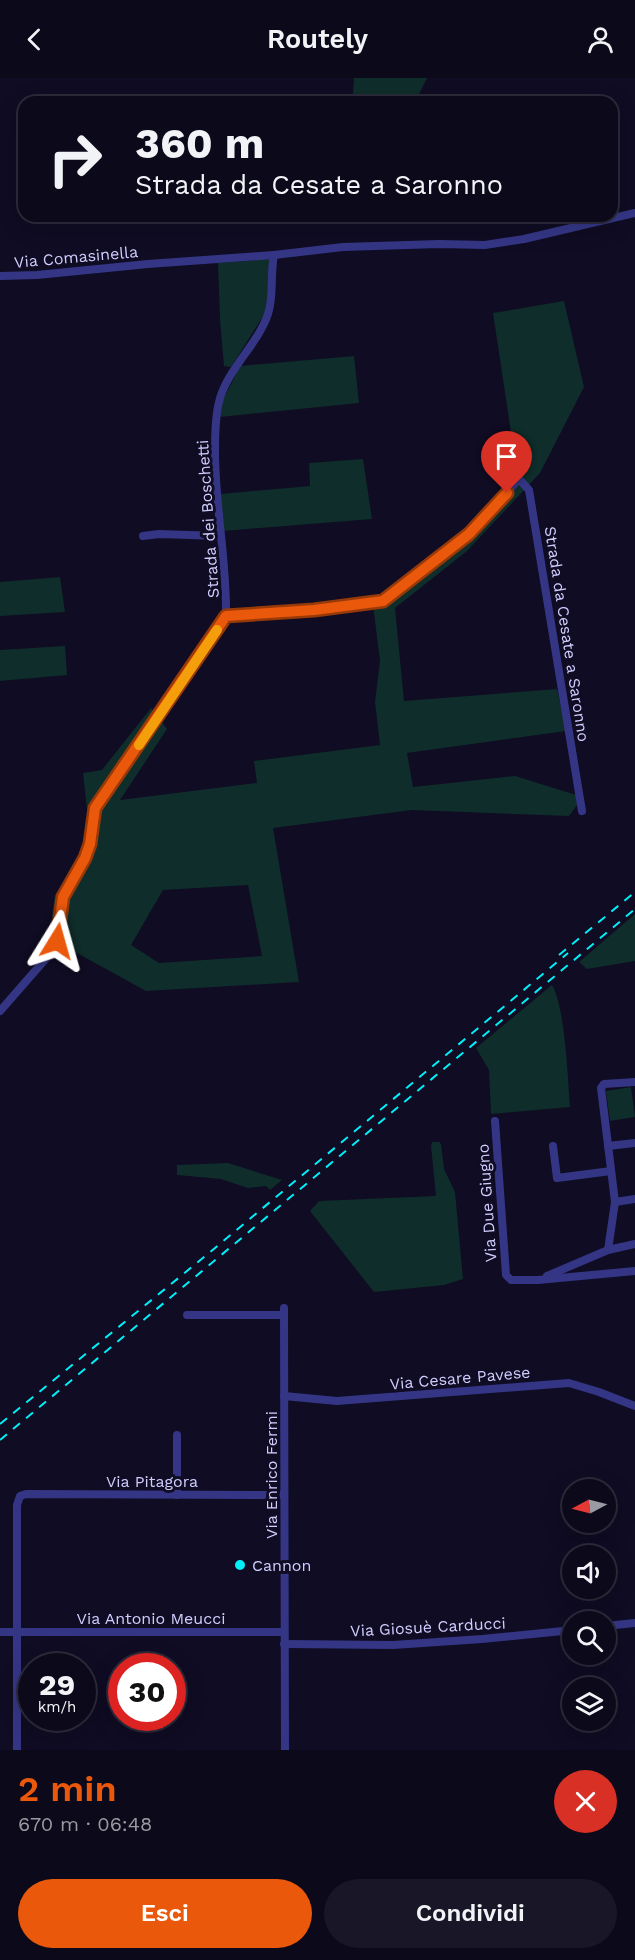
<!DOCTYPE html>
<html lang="it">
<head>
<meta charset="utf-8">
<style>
	:root { --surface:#0b091a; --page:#191727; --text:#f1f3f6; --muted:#9a9aa2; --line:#2b2a39; --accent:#ea580c }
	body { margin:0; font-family:"Work Sans",sans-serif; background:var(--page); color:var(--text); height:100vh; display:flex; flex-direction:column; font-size:22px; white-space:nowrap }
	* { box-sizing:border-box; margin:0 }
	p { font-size:20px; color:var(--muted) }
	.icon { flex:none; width:33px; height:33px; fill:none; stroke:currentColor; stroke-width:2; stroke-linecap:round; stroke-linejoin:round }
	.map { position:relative; height:1672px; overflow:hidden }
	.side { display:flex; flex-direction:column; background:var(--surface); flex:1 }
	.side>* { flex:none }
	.banner { position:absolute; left:18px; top:18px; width:600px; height:126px; border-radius:18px; box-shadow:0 6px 24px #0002,0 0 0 2px var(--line); background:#0b091a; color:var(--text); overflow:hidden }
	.needle { width:39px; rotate:263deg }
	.controls { position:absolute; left:562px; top:1401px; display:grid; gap:12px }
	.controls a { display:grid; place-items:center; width:54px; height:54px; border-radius:50%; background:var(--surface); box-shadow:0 6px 24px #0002,0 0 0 2px var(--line); font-size:30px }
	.speed { position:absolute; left:18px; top:1575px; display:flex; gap:12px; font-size:30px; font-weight:700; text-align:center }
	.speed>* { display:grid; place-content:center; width:78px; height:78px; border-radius:50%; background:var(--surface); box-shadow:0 6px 24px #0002,0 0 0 2px var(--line); line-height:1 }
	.speed small { font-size:15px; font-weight:400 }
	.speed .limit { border:9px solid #d22; background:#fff; color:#111 }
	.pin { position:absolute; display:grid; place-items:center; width:51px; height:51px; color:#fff; margin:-62px -26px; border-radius:50% 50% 50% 0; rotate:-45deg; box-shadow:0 0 6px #0007 }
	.pin .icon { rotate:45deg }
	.me { position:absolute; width:66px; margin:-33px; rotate:8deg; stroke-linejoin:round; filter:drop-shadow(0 0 4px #0008) }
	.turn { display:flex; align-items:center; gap:21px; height:126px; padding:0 18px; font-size:27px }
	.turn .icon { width:78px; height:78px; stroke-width:2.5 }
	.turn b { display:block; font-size:42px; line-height:51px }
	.round { display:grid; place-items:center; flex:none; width:63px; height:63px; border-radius:32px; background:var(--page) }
	.head { display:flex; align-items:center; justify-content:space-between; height:102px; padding:0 18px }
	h1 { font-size:36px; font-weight:600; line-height:45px; color:var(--accent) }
	.cta { display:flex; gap:12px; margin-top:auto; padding:12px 18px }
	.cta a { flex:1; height:69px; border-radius:36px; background:var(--accent); color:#fff; font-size:24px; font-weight:600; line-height:69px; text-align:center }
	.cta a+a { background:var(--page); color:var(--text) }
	header { display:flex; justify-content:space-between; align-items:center; height:78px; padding:0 18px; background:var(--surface); font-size:27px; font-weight:600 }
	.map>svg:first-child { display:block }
	.green { fill:#0f2d2a; fill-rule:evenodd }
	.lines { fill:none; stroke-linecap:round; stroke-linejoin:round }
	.minor { stroke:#343685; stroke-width:8 }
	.rail { stroke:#00f0f9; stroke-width:2; stroke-dasharray:9 8; stroke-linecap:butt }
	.route-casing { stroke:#983908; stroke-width:15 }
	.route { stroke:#ea580c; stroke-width:10 }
	.slow { stroke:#f59e0b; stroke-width:10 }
	.poi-dot { fill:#00f0f9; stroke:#0f0c23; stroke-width:2 }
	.labels { text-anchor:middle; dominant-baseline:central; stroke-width:6; stroke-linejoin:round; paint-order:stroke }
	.street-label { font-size:16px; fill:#d1ceff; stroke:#0f0c23 }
	.poi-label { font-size:16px; fill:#d1ceff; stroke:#0f0c23; text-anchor:start }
</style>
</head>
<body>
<header><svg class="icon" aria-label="back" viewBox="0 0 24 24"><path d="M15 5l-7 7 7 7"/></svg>Routely<svg class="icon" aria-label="person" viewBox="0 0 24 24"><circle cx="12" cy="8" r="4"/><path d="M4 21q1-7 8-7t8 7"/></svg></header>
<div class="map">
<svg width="635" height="1672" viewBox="0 0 635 1672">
	<rect width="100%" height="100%" fill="#0f0c23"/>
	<g class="green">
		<polygon points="354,0 427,0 415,24 256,24 256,20 353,16"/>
		<polygon points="272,181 265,235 231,289 224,288 220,242 218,185"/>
		<path d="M564 223 584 309 540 395 467 473 395 530 404 623 557 611 566 653 407 675 413 709 515 698 583 719 569 738 412 732 273 750 299 904 146 913 55 863 52 837 55 817 81 778 89 750 83 695 102 692 151 630 167 651 120 722 257 705 254 683 380 667 375 624 380 583 373 527 465 453 517 394 493 235ZM248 807 262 878 159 885 131 867 163 812Z"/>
		<polygon points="354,278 359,325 220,339 222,324 240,288"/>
		<polygon points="363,381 372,441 223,453 220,416 310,408 309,385"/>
		<polygon points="60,499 65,534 0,538 0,504"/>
		<polygon points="65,568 67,597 0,603 0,572"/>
		<polygon points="635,836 635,883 587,891 579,884"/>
		<path d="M552 907C565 928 568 1001 570 1029L491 1036 489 992 476 970Z"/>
		<polygon points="631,1009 635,1039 610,1043 606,1013"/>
		<polygon points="432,1064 439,1064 441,1066 444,1091 455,1114 463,1201 444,1207 374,1214 310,1133 319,1123 436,1118 431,1068"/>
		<polygon points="228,1085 282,1102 270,1112 266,1108 248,1110 221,1101 177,1097 177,1087"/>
	</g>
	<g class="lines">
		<g class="minor">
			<polyline points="0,198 37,197 148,186 274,177 343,169 439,166 485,167 524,161 635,135"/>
			<polyline points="143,458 159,456 220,458"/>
			<polyline points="226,538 314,532 383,523 469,456 519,401 529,412 582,733"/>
			<path d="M226 538C227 483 215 429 215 374 215 358 215 339 219 324 227 291 257 268 268 236 274 218 270 197 274 177"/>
			<polyline points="0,933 56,869 63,820 85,780 90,766 95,730 226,538"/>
			<polyline points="495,1043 506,1197 511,1202 538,1202 635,1193"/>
			<polyline points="553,1068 557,1100 611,1093"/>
			<polyline points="608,1068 635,1065"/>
			<polyline points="615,1124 635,1121"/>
			<polyline points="608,1172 615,1124 601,1010 604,1006 635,1004"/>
			<polyline points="547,1198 608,1172 635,1166"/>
			<polyline points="284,1230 285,1672"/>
			<polyline points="187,1237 284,1237"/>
			<polyline points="284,1318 337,1323 569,1305 599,1314 635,1328"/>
			<polyline points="177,1417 177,1357"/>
			<polyline points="606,1548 635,1545"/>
			<polyline points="0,1554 284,1554"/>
			<polyline points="284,1566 393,1567 482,1561 573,1552"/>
			<polyline points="17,1672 17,1427 20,1418 26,1416 284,1417"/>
		</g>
		<g class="rail">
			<polyline points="559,877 635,814"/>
			<polyline points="0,1346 209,1175 568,875"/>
			<polyline points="0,1362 635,831"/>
		</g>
	</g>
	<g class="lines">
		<g class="route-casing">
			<polyline id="route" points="57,863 63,819 85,780 90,766 95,730 226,538 314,532 383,523 469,456 507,415"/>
		</g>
		<use href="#route" class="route"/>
		<polyline class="slow" points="139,667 217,552"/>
	</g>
	<circle class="poi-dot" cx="240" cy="1487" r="6"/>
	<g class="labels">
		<g class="street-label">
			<text transform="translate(76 179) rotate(-5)">Via Comasinella</text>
			<text transform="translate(208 441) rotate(-94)">Strada dei Boschetti</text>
			<text transform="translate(567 556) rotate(81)">Strada da Cesate a Saronno</text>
			<text transform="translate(487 1125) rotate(-94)">Via Due Giugno</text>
			<text transform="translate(460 1300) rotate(-5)">Via Cesare Pavese</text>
			<text transform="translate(271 1397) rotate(-90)">Via Enrico Fermi</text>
			<text x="152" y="1403">Via Pitagora</text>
			<text x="151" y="1540">Via Antonio Meucci</text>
			<text transform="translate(428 1549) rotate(-3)">Via Giosuè Carducci</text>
		</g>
		<g class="poi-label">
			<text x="252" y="1487">Cannon</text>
		</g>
	</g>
</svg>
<div class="controls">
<a><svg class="needle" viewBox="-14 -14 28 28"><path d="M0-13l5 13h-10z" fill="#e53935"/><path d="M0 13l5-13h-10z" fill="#9a9aa2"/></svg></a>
<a><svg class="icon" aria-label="sound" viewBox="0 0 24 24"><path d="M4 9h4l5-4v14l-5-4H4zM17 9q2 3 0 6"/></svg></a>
<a><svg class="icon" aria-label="search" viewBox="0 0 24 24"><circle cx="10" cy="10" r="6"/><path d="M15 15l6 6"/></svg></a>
<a><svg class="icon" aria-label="layers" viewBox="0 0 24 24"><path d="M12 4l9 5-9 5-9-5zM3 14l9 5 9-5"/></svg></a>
</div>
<div class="speed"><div>29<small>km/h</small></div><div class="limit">30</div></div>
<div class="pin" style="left:507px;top:415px;background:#d93025"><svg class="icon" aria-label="arrive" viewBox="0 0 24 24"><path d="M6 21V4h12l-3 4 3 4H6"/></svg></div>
<svg class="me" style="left:57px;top:863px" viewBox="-20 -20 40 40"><path d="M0-17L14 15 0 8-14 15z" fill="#ea580c" stroke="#fff" stroke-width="4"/></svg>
<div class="banner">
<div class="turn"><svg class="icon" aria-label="right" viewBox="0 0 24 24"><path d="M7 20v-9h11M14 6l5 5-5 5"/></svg><div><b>360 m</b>Strada da Cesate a Saronno</div></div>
</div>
</div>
<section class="side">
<div class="head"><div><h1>2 min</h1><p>670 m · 06:48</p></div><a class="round" style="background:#d93025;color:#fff"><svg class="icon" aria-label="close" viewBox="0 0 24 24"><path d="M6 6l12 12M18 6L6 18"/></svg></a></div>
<div class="cta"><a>Esci</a><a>Condividi</a></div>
</section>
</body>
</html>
